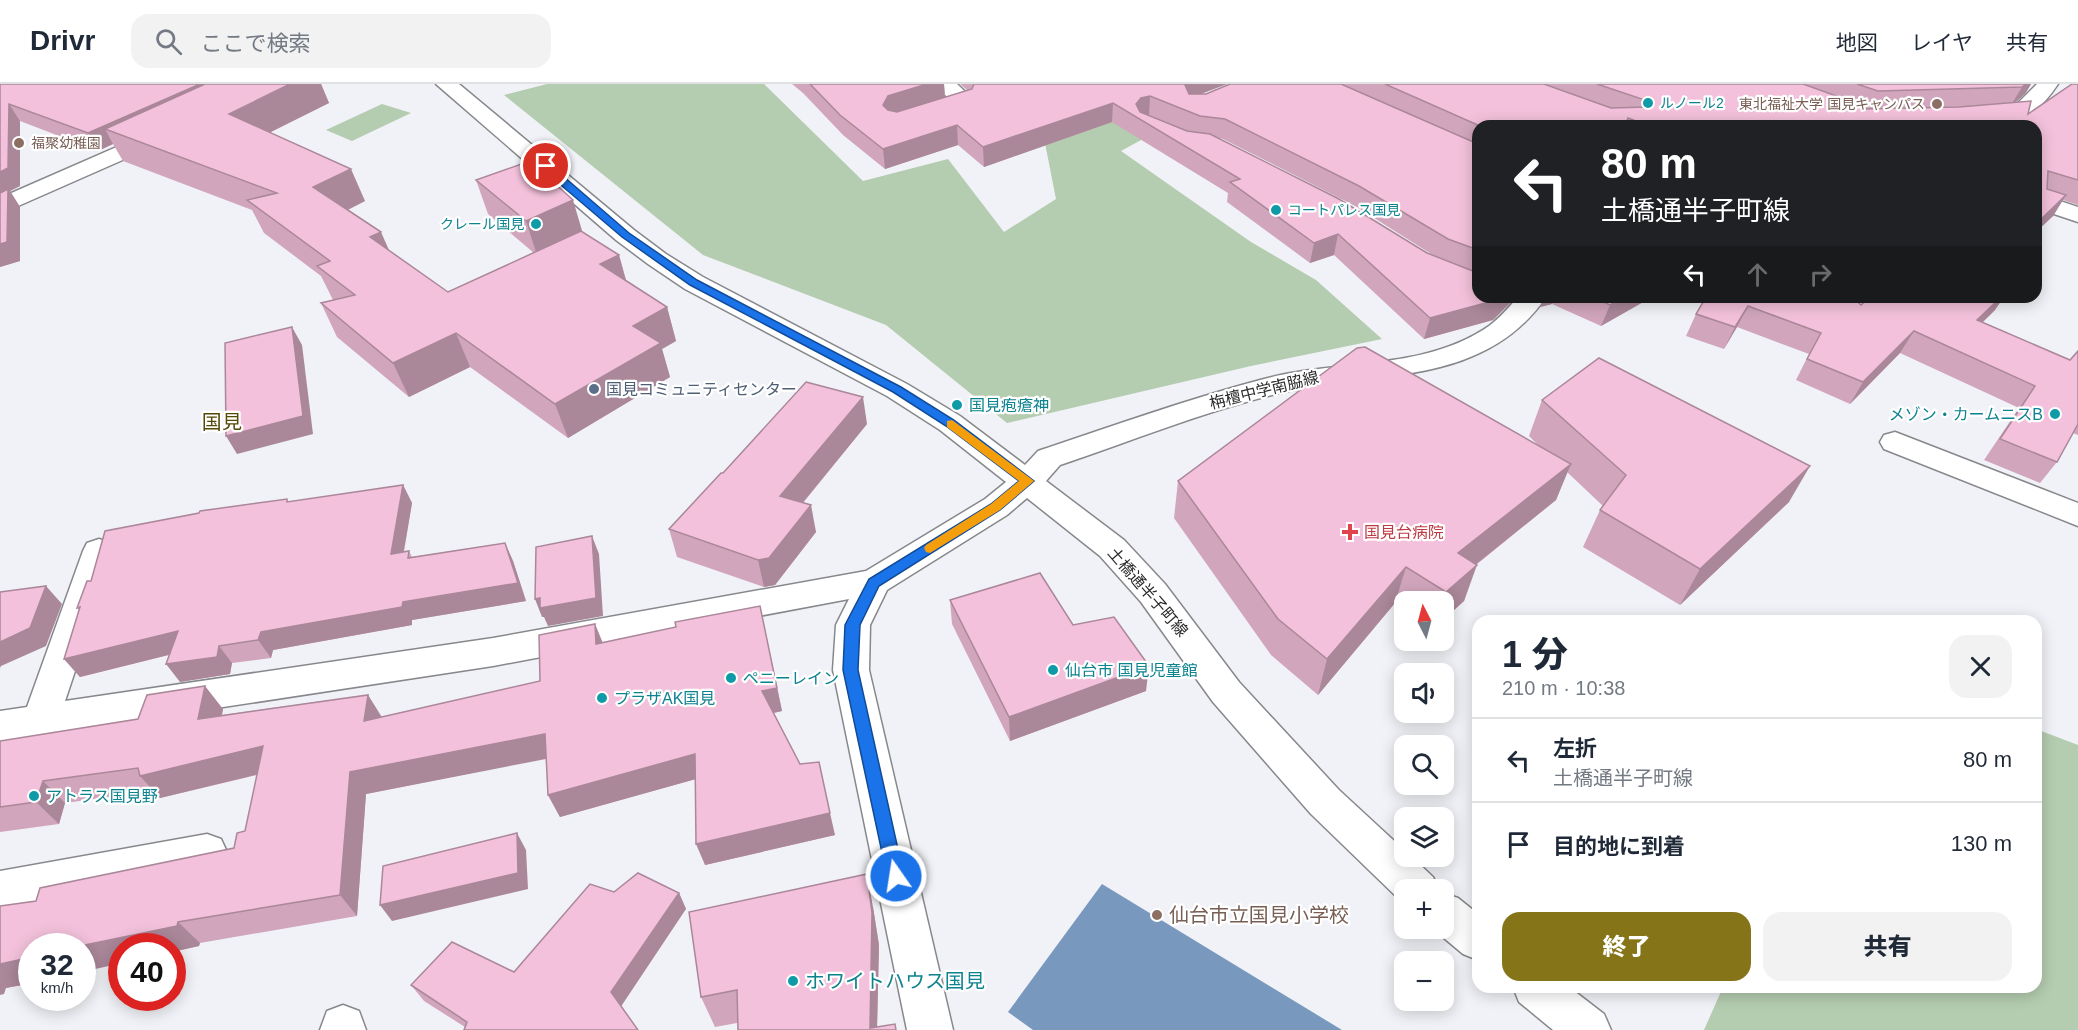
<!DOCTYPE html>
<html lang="ja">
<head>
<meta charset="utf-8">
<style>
	:root { --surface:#fff; --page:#f2f2f3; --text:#1f2937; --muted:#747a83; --line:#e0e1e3; --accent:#867518 }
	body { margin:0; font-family:Arial,"Noto Sans JP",sans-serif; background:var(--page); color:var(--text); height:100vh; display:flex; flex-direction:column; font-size:22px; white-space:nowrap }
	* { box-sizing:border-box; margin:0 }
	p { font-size:20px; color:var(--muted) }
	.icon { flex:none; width:33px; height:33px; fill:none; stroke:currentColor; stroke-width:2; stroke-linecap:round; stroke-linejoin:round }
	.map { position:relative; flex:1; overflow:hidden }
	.side { position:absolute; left:1472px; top:531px; width:570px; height:378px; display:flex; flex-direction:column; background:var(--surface); border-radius:18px; box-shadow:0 3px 15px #0003 }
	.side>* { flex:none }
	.banner { position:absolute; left:1472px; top:36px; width:570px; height:183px; border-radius:18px; box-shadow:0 3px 15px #0003; background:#202124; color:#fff; overflow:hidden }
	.needle { width:39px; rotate:354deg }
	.buttons { position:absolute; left:1394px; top:507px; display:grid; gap:12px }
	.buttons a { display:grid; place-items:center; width:60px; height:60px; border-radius:12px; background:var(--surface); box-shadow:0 3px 15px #0003; font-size:30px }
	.speed { position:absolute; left:18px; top:849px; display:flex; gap:12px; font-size:30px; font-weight:700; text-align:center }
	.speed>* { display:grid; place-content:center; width:78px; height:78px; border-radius:50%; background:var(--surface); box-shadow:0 3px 15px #0003; line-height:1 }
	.speed small { font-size:15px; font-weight:400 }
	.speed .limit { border:9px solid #d22; background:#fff; color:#111 }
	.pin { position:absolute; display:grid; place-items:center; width:51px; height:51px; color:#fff; margin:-26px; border:3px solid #fff; border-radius:50%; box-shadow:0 2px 6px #0007 }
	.me { position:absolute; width:66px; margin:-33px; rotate:347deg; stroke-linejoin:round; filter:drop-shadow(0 0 4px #0008) }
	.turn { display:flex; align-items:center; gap:21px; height:126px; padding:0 30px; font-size:27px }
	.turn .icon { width:78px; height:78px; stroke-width:2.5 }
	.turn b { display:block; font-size:42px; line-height:51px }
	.lanes { display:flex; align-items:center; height:57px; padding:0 30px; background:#0003; justify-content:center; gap:30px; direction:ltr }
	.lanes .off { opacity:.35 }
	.round { display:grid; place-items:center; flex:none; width:63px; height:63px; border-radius:18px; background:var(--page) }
	.summary { display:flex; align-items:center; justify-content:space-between; height:102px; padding:0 30px }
	h1 { font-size:36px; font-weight:800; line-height:45px }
	.cta { display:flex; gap:12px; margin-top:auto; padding:12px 30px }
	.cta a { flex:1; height:69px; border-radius:18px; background:var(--accent); color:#fff; font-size:24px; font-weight:800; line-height:69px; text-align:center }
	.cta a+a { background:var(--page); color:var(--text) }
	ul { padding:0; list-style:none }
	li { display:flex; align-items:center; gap:18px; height:84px; padding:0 30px; border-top:2px solid var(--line) }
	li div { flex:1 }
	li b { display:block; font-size:22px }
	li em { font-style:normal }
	header { display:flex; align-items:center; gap:36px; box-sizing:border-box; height:84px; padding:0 30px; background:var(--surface); border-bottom:2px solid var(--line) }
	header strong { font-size:28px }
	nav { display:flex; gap:33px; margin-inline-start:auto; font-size:21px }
	.search { width:420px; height:54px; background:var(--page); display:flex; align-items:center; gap:15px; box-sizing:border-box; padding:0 21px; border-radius:18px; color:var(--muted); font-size:22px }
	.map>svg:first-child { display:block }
	.green { fill:#b4ccaf }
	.water { fill:#7898bd }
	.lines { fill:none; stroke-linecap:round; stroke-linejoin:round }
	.minor-casing { stroke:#87888c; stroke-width:3 }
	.minor { fill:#fff; fill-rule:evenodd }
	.wall { fill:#d1a6bc; fill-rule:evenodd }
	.shaded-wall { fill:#aa8799 }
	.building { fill:#f3c1db; stroke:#aa8799; stroke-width:1.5 }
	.route { fill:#1a73e8; stroke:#114b97; stroke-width:1.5 }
	.slow { fill:#f59e0b }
	.culture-dot { fill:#0f9aa8; stroke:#fff; stroke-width:2 }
	.education-dot { fill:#8d6e63; stroke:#fff; stroke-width:2 }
	.service-dot { fill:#5c6f8a; stroke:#fff; stroke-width:2 }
	.health-dot { fill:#e0444e; stroke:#fff; stroke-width:2 }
	.labels { text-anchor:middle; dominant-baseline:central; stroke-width:4.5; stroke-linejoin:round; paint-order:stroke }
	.far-culture-label { font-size:14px; fill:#0d838f; stroke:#fff; text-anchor:start }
	.far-education-label { font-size:14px; fill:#785e54; stroke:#fff; text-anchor:end }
	.service-label { font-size:16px; fill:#4e5e75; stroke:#fff; text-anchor:start }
	.street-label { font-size:16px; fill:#2a2a2c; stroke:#fff }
	.culture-label { font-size:16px; fill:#0d838f; stroke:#fff; text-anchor:start }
	.health-label { font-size:16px; fill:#be3a42; stroke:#fff; text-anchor:start }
	.quarter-label { font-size:20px; fill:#544907; stroke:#fff }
	.near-education-label { font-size:20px; fill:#785e54; stroke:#fff; text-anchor:start }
	.near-culture-label { font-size:20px; fill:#0d838f; stroke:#fff; text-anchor:start }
</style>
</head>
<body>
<header>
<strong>Drivr</strong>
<div class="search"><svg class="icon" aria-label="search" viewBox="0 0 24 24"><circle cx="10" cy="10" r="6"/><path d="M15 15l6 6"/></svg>ここで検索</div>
<nav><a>地図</a><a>レイヤ</a><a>共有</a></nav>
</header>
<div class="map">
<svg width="2078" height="946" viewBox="0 0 2078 946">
	<rect width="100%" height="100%" fill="#f1f2f7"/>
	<g class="green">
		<polygon points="547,0 764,0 863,97 948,75 1004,148 1056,115 1044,54 1112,32 1152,50 1121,67 1251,158 1316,196 1382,255 1251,282 1007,339 886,241 703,171 504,11"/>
		<polygon points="382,20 411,29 352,57 326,46"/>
		<polygon points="2036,645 2078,661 2078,946 1704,946 1723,903 2036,903"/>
	</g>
	<polygon class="water" points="1102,800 1342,946 1033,946 1008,928"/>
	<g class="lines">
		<g class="minor-casing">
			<g id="minor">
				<path d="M436 0H459L634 146 666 170 703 193 907 300 960 332 1025 381 1038 367C1113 342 1188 315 1264 295 1338 275 1424 287 1489 242 1500 234 1509 223 1518 213H1546C1483 305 1371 286 1276 310 1203 328 1131 357 1060 381L1046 397 1124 456 1165 500 1239 598 1339 706 1404 766V772H1411L1433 793 1439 806H1404L1403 819 1311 730 1213 618 1141 518 1100 472 1027 414 1007 431 887 506 870 541 869 586 953 946H907L833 586 836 541 849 515 493 582 0 657V627L27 623 83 467 87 459 99 455 111 459 115 467 65 617 493 554 866 487 985 415 1006 398 940 346 887 312 685 205 648 180 616 156Z"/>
				<path d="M935 0H957L975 17C967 28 938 36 925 33L922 28 925 23 949 15Z"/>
				<path d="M2037 0H2058C2039 29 2015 46 1978 37L1975 32 1978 27 2015 22Z"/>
				<polygon points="160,44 168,46 171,51 168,56 0,130 0,114"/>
				<polygon points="2036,109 2078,123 2078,138 2036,124"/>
				<polygon points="1895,348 2078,419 2078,442 1884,365 1880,358 1884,351"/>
				<polygon points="207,750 221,755 227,768 221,781 207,786 0,825 0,787"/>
				<polygon points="1443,809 1458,814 1478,830 1478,876 1463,870 1432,844 1443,844"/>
				<polygon points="1513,903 1569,903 1604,930 1611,946 1553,946 1519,918"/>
				<polygon points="343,921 359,927 366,946 320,946 327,927"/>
			</g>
		</g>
		<use href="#minor" class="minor"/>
	</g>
	<g class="wall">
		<polygon points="0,0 321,0 329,19 270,48 365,117 348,126 389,167 448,208 534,169 488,130 476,96 582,147 619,171 626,196 667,223 676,257 662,265 670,293 568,354 470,283 409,313 337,253 321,219 333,216 321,192 264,149 252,126 123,77 113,60 98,67 20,37 20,102 10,107 20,123 20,177 0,183"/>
		<path d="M792 0H944L945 13 967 6 960 0H1227L1201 10H1206L1230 0H2031L2025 10 2016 18 2028 30 2078 0V121L2063 116 2053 132 2036 148V42H1478V213H1516L1493 236 1424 255 1334 171 1310 179 1227 118 1228 109 1112 38 984 83 958 61 885 85 843 51 803 9ZM1219 54 1223 55 1355 122 1436 173 1427 169Z"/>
		<polygon points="1544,213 1652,213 1601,242 1552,220 1540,223"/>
		<polygon points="1706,213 1861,221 1995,226 1983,238 2070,276 2078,267 2078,351 2073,349 2057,378 2040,399 1984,376 2019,324 1900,269 1850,320 1796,296 1809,270 1737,243 1724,265 1686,252 1696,230"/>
		<polygon points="1542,316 1789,418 1680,521 1583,463 1600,426 1603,422 1567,388 1556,416 1476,481 1464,517 1443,536 1443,518 1404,518 1404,525 1395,519 1318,611 1271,571 1174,434 1178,397 1538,361 1529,352"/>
		<polygon points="867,340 803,419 816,448 775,501 764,503 677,473 669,445 723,389"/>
		<polygon points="403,401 412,419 404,468 409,467 412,473 505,459 513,477 526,517 412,536 412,541 273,566 271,574 232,579 230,590 180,598 169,571 80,593 64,575 79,526 77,524 91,497 289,418"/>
		<polygon points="950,516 1073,541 1146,607 1010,657 952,540"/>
		<polygon points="760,522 782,627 774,629 835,751 705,781 696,695 560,733 548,711 546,674 366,710 357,832 200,859 199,862 172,868 172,862 32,862 32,899 6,904 4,910 36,817 234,764 245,747 257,691 160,714 153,707 65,719 59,740 0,748 0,657 138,635 223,625 222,631 368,611 382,633 540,597 595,540 603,559 676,543"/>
		<polygon points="614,808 679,809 686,825 465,943 424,917 411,901 514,888"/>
		<polygon points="873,823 879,861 877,943 896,946 737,939 715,943 701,913"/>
	</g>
	<g class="shaded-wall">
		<polygon points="200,0 248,0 105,45 113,60 98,67 88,49"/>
		<polygon points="290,0 321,0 329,19 245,61 229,30"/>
		<polygon points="927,0 944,0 945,14 889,32 883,21 888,12"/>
		<polygon points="1186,0 1227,0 1187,15 1185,1"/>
		<polygon points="2026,0 2031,0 2025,10 2010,23 2022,3"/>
		<polygon points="1150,12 1149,32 1139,34 1136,20 1141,14"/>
		<polygon points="1113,19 1112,38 984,83 983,63"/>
		<polygon points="9,20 20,37 20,102 10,107 20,123 20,177 0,183 0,88"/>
		<polygon points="957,41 958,61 885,85 883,65"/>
		<polygon points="351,85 365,117 329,135 313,103"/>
		<polygon points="2066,111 2053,132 2036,148 2036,140"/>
		<polygon points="573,116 583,150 537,171 526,137"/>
		<polygon points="381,148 396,182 370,153"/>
		<polygon points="1338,150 1334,171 1310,179 1314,159"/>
		<polygon points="619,171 628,204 600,180"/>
		<polygon points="1501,213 1516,213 1493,236 1424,255 1430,234"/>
		<polygon points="1544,213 1555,213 1552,220 1540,223"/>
		<polygon points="1623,213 1652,213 1601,242 1610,221"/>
		<polygon points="2001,213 2004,213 1995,226 1963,257 1977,236"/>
		<polygon points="1748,222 1737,243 1724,265 1735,243"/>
		<polygon points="667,223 676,257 662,265 670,293 568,354 555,320 633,242"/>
		<polygon points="292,243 302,261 313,350 237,370 226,352"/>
		<polygon points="1914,247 1900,269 1850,320 1863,298"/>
		<polygon points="456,249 470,283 409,313 393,279"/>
		<polygon points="863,313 867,340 786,439 780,412"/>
		<polygon points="1571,380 1556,416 1445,505 1458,469"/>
		<polygon points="1810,382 1789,418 1680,521 1700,485"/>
		<polygon points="403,401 412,419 400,488 391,470"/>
		<polygon points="811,421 816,448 775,501 764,503 758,476"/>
		<polygon points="592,452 599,470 603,532 548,542 544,533 542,533 535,515"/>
		<polygon points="505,459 513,477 526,517 412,536 412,541 273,566 271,574 258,556 261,548 403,518"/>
		<polygon points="1477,481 1464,517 1443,536 1443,518 1446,508"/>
		<polygon points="1406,483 1395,519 1318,611 1327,575"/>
		<polygon points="46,502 62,520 46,562 1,582 0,584 0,558"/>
		<polygon points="760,522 782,627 768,630 762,607"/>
		<polygon points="595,540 604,563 596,560"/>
		<polygon points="178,547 192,565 80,593 64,575"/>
		<polygon points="219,562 232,579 230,590 180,598 166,580"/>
		<polygon points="1149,582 1146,607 1010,657 1009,633"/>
		<polygon points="205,602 223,625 217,657 198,635"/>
		<polygon points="368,611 382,634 364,637"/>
		<polygon points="545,650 556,673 366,710 357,832 340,811 350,688"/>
		<polygon points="263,662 280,685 160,714 140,692"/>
		<polygon points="695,670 703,693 560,733 548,711"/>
		<polygon points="43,697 65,719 59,740 36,718"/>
		<polygon points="830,729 835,751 705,781 696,760"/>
		<polygon points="517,749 526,766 528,805 392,837 380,821"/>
		<polygon points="867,790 873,823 879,861 877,946 870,946"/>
		<polygon points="679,809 686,825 620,924 611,908"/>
		<polygon points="178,838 200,859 199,862 172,868 172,862 122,862 122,879 82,888 82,862 80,862"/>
		<polygon points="32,873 32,899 6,904 4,910 0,911 0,880"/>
	</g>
	<g class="building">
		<polygon points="0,0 200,0 88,49 9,20 8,84 0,88"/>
		<polygon points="205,0 290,0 229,30 351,85 313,103 381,148 370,153 448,208 581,147 619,171 600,180 667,223 633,242 661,259 555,320 456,249 393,279 321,219 355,211 317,182 330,177 247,116 277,109 105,45"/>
		<polygon points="810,0 927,0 888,12 883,21 888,26 897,28 972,5 974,0 1186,0 1185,1 1189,10 1206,10 1230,0 1341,0 1478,60 1478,166 1448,155 1359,102 1225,35 1200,32 1150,12 1141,14 1136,20 1140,28 1187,47 1210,50 1339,115 1427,169 1478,189 1478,213 1501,213 1500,215 1430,234 1338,150 1314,159 1230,98 1240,95 1113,19 983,63 957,41 883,65 840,31"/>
		<polygon points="1385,0 1544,0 1611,24 1646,23 1642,15 1597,0 1803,0 1859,20 1861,25 1959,23 2031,17 2028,30 2072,0 2078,0 2078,96 2048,87 2047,105 2066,111 2036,140 2036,42 1945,42 1942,41 1941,42 1649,42 1628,34 1625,42 1480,42"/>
		<polygon points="1857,0 2026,0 2022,3 1878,7"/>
		<polygon points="530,77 573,116 526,137 476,96"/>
		<polygon points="8,105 7,158 0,160 0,109"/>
		<polygon points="1592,213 1623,213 1610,221"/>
		<polygon points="1706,213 1853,213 1861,221 1870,213 2001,213 1977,236 2070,276 2078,267 2078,340 2057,378 2000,355 2035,302 1914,247 1863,298 1807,275 1821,249 1748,222 1735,243 1696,230"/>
		<polygon points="292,243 303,332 226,352 225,259"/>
		<polygon points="1365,263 1571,380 1458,469 1477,481 1446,508 1406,483 1327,575 1278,535 1178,397 1357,264"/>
		<polygon points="1599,274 1810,382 1700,485 1600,426 1626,391 1542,316"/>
		<polygon points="806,298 863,313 780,412 811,421 769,474 758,476 669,445 721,389 723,389"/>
		<polygon points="403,401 391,470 409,467 408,474 505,459 518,499 403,518 402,523 261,548 258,556 219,562 217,573 166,580 178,547 64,575 80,523 77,524 87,497 91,497 105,447 199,429 200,427 287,415 287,418"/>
		<polygon points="592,452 596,514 540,524 540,514 535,515 536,463"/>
		<polygon points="1040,489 1073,541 1114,533 1149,582 1009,633 950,516"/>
		<polygon points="46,502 30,544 0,558 0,508"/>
		<polygon points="760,522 777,604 762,607 800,680 819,678 830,729 696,760 695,670 548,711 545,650 350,688 340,811 178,838 177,842 80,862 32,862 32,873 0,880 0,822 36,817 40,804 234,764 237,749 245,747 263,662 140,692 138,684 43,697 36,718 0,723 0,657 138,635 147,611 205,602 198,635 368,611 364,637 540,597 539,551 595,540 596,560 676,543 675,538"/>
		<polygon points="517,749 518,789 380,821 383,782"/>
		<polygon points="638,789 679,809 611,908 638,946 464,946 467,938 411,901 452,858 514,888 590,800 614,808"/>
		<polygon points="867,790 872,829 870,944 895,940 896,946 738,946 737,906 701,913 689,828"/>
	</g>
	<polygon class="route" points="542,80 549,80 629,149 697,196 901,303 954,336 1034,397 1000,426 879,502 860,541 858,586 904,792 902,798 896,800 890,798 887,792 843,586 845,541 869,495 991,420 1019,397 946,342 893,308 690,201 622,153 542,85"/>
	<polygon class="slow" points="952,336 1034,397 1000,426 930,469 926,468 924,464 926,461 991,420 1019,397 947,343 947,337"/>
	<g class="culture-dot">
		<circle cx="1648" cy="19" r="6"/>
		<circle cx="1276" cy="126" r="6"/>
		<circle cx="536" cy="140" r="6"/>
		<circle cx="957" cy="321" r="6"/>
		<circle cx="2055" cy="330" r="6"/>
		<circle cx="1053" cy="586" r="6"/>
		<circle cx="731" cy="594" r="6"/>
		<circle cx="602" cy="614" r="6"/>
		<circle cx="34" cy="712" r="6"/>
		<circle cx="793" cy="897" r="6"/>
	</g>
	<g class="education-dot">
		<circle cx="1937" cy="20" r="6"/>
		<circle cx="19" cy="59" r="6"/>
		<circle cx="1157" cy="831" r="6"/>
	</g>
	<circle class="service-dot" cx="594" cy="305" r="6"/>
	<path class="health-dot" d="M1347 439h6v6h6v6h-6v6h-6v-6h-6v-6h6z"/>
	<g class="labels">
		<g class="far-culture-label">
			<text x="1660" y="19">ルノール2</text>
			<text x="1288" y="126">コートパレス国見</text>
			<text x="524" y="140" text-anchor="end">クレール国見</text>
		</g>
		<g class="far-education-label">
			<text x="1925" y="20">東北福祉大学 国見キャンパス</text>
			<text x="31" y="59" text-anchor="start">福聚幼稚園</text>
		</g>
		<g class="service-label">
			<text x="606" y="305">国見コミュニティセンター</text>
		</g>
		<g class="street-label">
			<text transform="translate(1264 306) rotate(-14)">栴檀中学南脇線</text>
			<text transform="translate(1148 508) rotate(49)">土橋通半子町線</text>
		</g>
		<g class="culture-label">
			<text x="969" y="321">国見疱瘡神</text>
			<text x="2043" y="330" text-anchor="end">メゾン・カームニスB</text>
			<text x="1065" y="586">仙台市 国見児童館</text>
			<text x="743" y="594">ペニーレイン</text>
			<text x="614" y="614">プラザAK国見</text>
			<text x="46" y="712">アトラス国見野</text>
		</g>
		<g class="health-label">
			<text x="1364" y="448">国見台病院</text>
		</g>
		<g class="quarter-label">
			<text x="222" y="338">国見</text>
		</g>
		<g class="near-education-label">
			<text x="1169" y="831">仙台市立国見小学校</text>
		</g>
		<g class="near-culture-label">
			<text x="805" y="897">ホワイトハウス国見</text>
		</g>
	</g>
</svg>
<div class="buttons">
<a><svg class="needle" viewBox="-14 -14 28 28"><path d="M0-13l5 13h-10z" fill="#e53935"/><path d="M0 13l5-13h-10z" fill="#747a83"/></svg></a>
<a><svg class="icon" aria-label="sound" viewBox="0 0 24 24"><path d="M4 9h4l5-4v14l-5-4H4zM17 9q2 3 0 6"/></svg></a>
<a><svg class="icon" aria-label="search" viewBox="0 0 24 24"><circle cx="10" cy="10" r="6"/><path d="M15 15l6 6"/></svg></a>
<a><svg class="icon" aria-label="layers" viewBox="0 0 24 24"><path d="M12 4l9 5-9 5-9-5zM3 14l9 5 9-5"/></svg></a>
<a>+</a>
<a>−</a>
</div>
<div class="speed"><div>32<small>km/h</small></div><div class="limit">40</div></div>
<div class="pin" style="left:546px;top:82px;background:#d93025"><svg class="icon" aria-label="arrive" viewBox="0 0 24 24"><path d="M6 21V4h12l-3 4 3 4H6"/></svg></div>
<svg class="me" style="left:896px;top:792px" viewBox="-20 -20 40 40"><circle r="17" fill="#1a73e8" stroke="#fff" stroke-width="3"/><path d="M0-11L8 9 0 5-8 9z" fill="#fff"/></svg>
<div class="banner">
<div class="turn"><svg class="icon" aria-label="left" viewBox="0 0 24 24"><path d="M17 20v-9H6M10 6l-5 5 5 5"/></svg><div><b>80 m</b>土橋通半子町線</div></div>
<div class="lanes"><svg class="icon" aria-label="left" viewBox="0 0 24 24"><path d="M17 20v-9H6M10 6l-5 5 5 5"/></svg><svg class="icon off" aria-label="ahead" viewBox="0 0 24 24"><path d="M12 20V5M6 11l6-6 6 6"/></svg><svg class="icon off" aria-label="right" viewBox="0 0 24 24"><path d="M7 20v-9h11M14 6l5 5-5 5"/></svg></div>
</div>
<section class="side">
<div class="summary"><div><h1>1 分</h1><p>210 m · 10:38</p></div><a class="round"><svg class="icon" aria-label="close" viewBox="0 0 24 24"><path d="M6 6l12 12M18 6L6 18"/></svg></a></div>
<ul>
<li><svg class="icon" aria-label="left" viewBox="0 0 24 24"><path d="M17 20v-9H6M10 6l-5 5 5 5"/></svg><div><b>左折</b><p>土橋通半子町線</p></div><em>80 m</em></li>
<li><svg class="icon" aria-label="arrive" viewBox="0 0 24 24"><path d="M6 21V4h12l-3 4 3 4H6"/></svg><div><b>目的地に到着</b></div><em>130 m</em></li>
</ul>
<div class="cta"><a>終了</a><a>共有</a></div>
</section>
</div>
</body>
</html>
